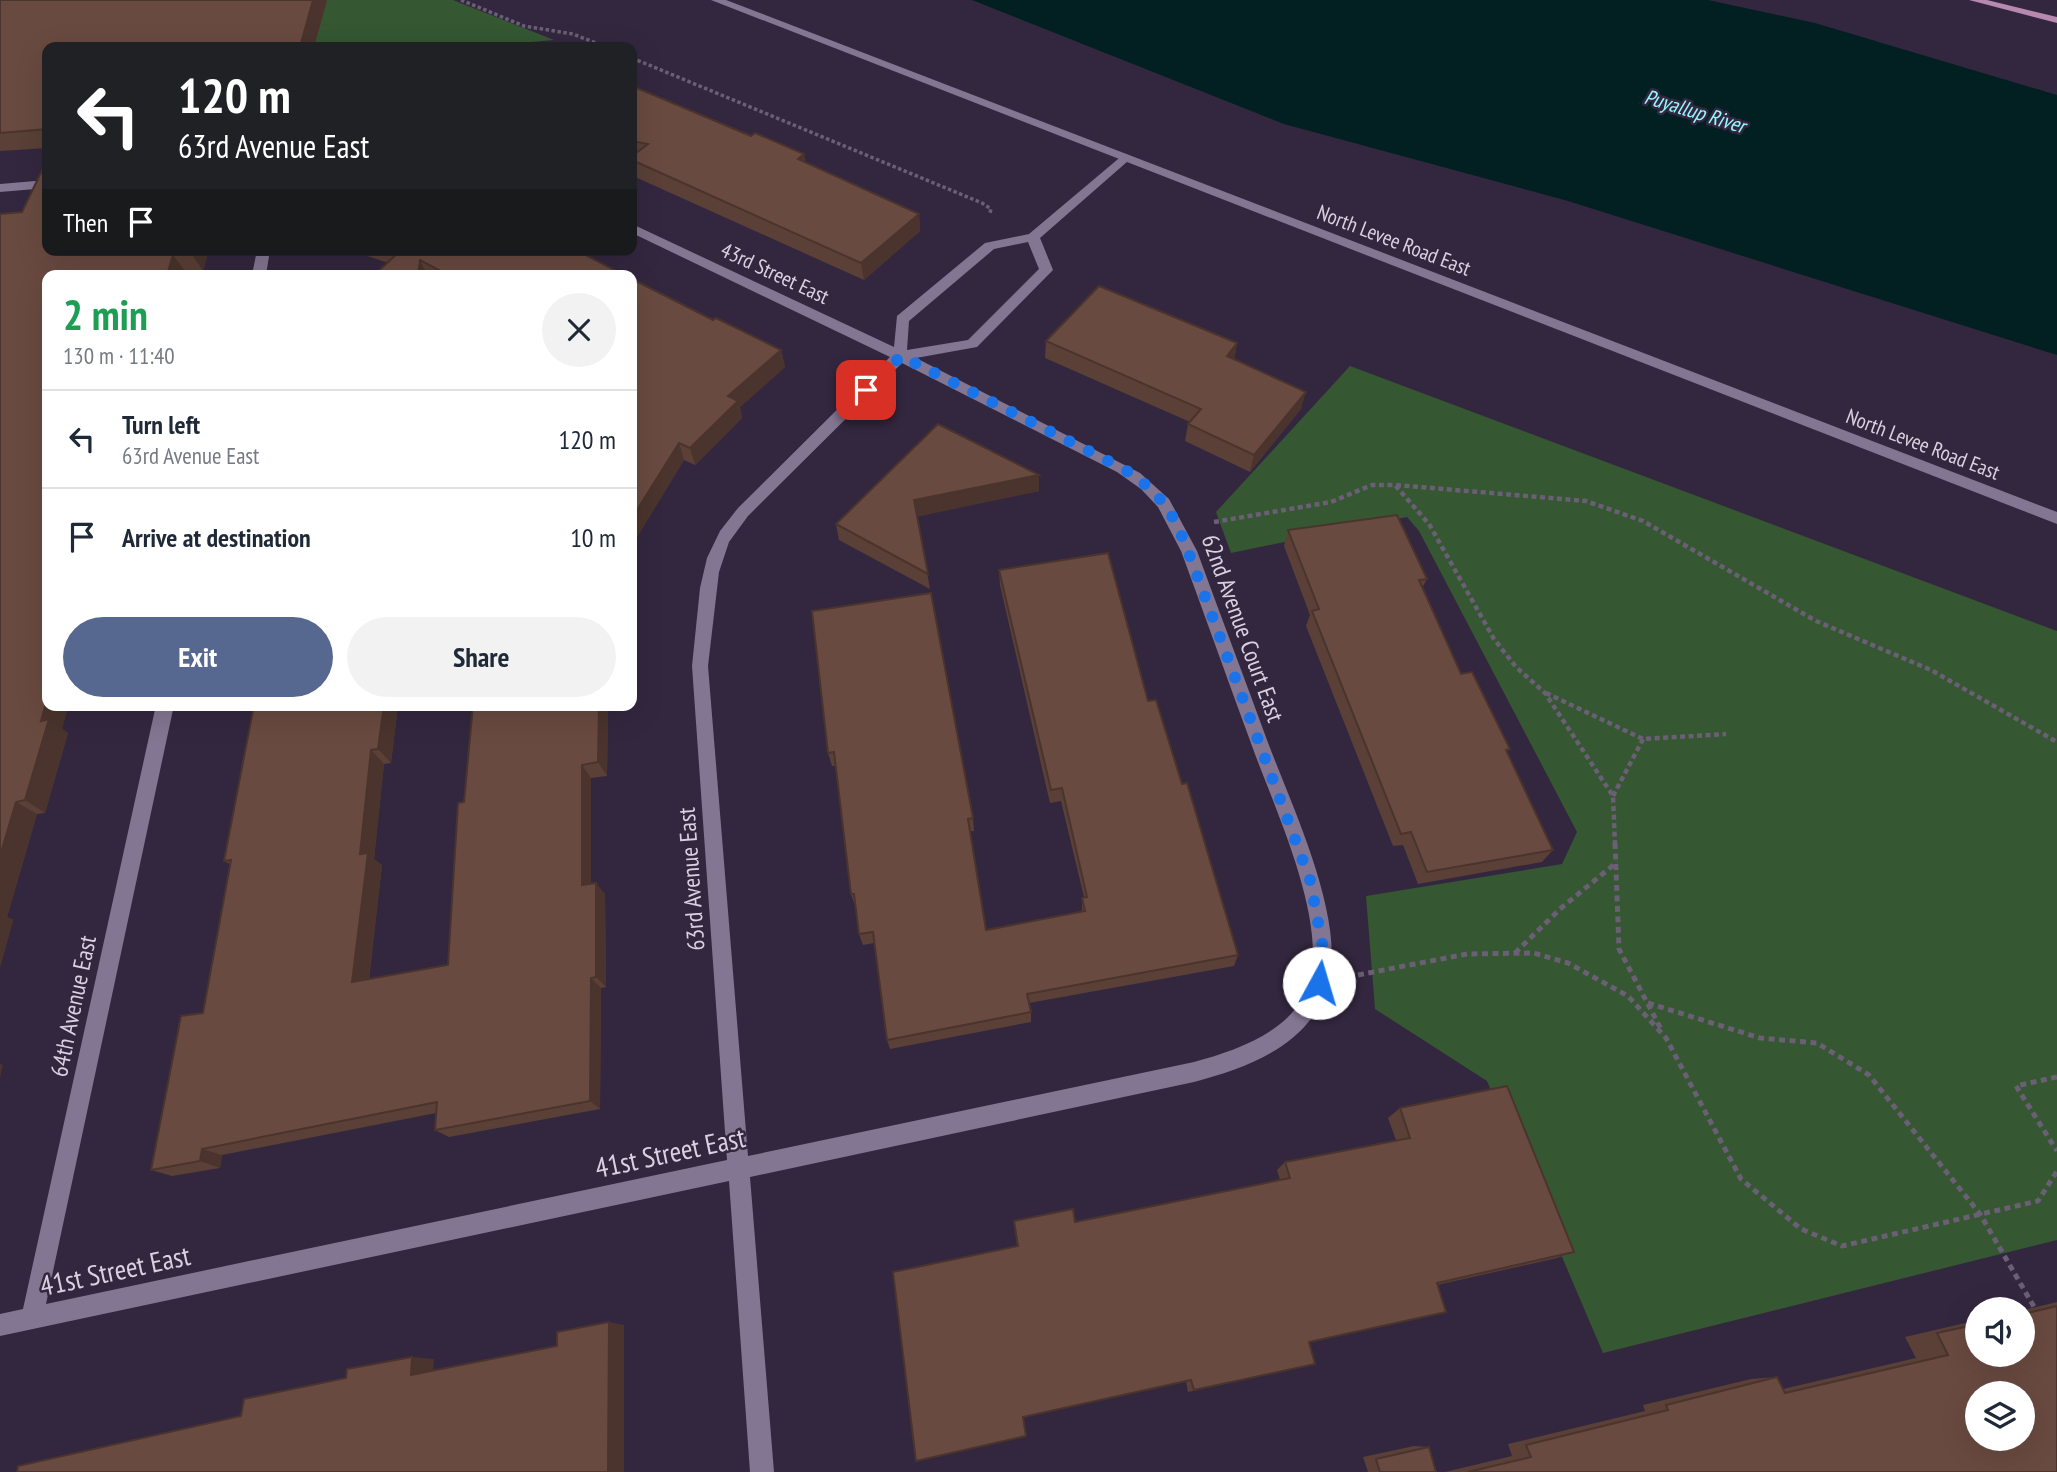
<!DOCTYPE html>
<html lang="en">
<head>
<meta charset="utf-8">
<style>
	:root { --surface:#fff; --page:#f2f2f3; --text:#1f2937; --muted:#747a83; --line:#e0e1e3; --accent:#576890 }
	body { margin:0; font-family:"PT Sans Narrow",sans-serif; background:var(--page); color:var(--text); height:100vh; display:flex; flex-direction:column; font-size:26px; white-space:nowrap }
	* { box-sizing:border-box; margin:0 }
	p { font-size:23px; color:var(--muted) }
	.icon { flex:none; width:38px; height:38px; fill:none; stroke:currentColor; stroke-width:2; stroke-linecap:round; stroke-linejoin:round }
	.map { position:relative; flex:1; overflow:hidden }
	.details { position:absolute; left:42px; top:270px; width:595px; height:441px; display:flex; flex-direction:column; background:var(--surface); border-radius:14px; box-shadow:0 7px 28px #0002 }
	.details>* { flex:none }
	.banner { position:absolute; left:42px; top:42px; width:595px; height:214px; border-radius:14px; box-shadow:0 7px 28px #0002; background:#202124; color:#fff; overflow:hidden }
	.fabs { position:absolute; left:1965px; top:1297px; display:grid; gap:14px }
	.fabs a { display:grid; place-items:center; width:70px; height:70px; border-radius:50%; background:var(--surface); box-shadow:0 7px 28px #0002; font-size:35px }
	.pin { position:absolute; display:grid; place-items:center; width:60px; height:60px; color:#fff; margin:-30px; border-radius:14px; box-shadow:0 4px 10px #0006 }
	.me { position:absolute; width:77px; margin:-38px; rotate:6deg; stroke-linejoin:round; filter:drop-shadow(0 0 5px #0008) }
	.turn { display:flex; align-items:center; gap:24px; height:147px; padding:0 21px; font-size:32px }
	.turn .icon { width:91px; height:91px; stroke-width:2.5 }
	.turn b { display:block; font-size:49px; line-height:60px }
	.then { display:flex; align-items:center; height:66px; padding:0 21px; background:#0003; gap:14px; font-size:26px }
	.round { display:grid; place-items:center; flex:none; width:74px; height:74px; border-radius:37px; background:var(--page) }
	.headline { display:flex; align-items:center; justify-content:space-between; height:119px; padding:0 21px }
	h1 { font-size:42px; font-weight:600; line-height:52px; color:#1e9e55 }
	.primary-button { display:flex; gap:14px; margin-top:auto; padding:14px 21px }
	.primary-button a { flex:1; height:80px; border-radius:42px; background:var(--accent); color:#fff; font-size:28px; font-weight:600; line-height:80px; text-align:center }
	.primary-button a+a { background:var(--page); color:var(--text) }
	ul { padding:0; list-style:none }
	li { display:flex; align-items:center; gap:21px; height:98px; padding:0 21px; border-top:2px solid var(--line) }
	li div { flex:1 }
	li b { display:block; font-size:26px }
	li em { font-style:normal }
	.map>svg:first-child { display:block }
	.green { fill:#355732 }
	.water { fill:#022022 }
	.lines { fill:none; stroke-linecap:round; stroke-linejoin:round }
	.path-far2 { stroke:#6a5f74; stroke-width:3.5; stroke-dasharray:3.5 2.5; stroke-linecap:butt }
	.path-far1 { stroke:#6a5f74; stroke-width:4.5; stroke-dasharray:5 3.5; stroke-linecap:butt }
	.path { stroke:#6a5f74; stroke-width:5; stroke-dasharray:6 4.5; stroke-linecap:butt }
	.minor { fill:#837692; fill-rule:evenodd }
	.tertiary { fill:#837692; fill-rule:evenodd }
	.primary { fill:#b789b0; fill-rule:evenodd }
	.wall { fill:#5a4037 }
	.shaded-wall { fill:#4a342d }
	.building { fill:#694a40; stroke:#4a342d; stroke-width:2; fill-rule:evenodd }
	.route { stroke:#1a73e8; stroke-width:12; stroke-dasharray:0 21.6 }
	.labels { text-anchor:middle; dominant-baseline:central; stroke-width:5; stroke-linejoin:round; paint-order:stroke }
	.far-water-label { font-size:21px; font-style:italic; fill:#94f7fd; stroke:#33273f }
	.far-street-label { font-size:21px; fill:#d9d1e1; stroke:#33273f }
	.street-label { font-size:24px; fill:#d9d1e1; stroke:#33273f }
	.near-street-label { font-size:28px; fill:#d9d1e1; stroke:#33273f }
</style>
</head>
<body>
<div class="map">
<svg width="2057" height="1472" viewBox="0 0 2057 1472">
	<rect width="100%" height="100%" fill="#33273f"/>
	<g class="green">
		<polygon points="326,0 453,0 554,40 472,47 312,47"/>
		<polygon points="1350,366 2057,631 2057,1240 1603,1353 1487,1081 1375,1009 1366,896 1562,864 1577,832 1419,531 1407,517 1231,553 1216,512"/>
	</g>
	<polygon class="water" points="972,0 1708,0 1815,23 2057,95 2057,355 1568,201 1284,124"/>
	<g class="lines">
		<g class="path-far2">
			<polyline points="461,0 524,26 573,34 606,47"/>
			<polyline points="632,58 982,203 991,209 990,213"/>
		</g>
		<g class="path-far1">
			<polyline points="1396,485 1586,501 1643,521 1816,621 1931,670 2057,742"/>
			<polyline points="1214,522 1331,502 1372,485 1395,485 1429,524 1494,639 1516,667 1545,693 1613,796 1615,845"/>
			<polyline points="1546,693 1643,739 1726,734"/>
			<polyline points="1613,796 1643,739"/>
		</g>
		<g class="path">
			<polyline points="1615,843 1619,949 1662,1031"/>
			<polyline points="1515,953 1560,909 1617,862"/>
			<polyline points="1358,975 1467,954 1534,953 1568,963 1628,996 1666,1038 1741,1179 1801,1229 1842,1246 2038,1201 2057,1171"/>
			<polyline points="1648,1003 1760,1038 1817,1043 1869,1075 1980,1214 2037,1312"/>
			<polyline points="2057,1077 2016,1086 2057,1151"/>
		</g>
		<g class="minor">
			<path d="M1124 154 1128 155V161L1040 238 1053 270 977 347 916 358 1140 473 1169 499 1197 551C1220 614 1244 677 1267 740 1290 802 1347 920 1328 984 1311 1045 1249 1067 1194 1082L750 1177 774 1472H750L729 1181 0 1336V1314L23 1309 156 705H174L46 1304 727 1160 692 666 700 588 707 558 720 531 738 508 890 357 632 233V224L894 347 897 316 985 243 1029 234ZM1028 242 1039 269 968 340 907 350 909 321 994 249ZM902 363 1117 472 1141 489 1158 507 1181 551C1205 616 1228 681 1252 746 1274 807 1326 916 1310 980 1297 1030 1238 1050 1194 1062L748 1156 708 666 719 572 729 542 748 516Z"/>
			<polygon points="47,180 47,188 0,192 0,184"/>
			<polygon points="257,250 270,250 266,275 252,275"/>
		</g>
		<polygon class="tertiary" points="711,0 726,0 2057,512 2057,524"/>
		<polygon class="primary" points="1969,0 1987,0 2057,17 2057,23"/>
	</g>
	<g class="wall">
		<polygon points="0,0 327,0 314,47 47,47 47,148 0,151"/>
		<polygon points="632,86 751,136 804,154 805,162 919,214 920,231 864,280 633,176 632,171"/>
		<polygon points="22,212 47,250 209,250 203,271 186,272 185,275 47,275 62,729 68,733 45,813 37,814 7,917 13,920 0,967"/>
		<polygon points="350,250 576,250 624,275 374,275 388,263"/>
		<polygon points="713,320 781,350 785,367 740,407 742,418 695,465 684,460 632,545"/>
		<polygon points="1046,341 1237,343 1234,360 1301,409 1250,472 1185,441 1188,424 1190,422 1045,358"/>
		<polygon points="1039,475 1039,491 917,516 930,589 839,540 836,524"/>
		<polygon points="1288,530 1427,579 1422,588 1461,674 1507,753 1553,850 1542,862 1418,884 1403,845 1393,846 1306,626 1310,615 1284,546"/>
		<polygon points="999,570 1148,701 1182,784 1238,955 1234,966 1029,1003 1031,1012 1031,1022 890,1049 887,1040 874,943 863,945 859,934 856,905 855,906 851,894 836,766 832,766 828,753 812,611 973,818 974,831 970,831 986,930 1082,912 1082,898 1084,897 1061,801 1050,803 1000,585"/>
		<polygon points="398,705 391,763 384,764 374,859 382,865 369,979 448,965 464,802 473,705 608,705 607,776 591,778 591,883 605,894 606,987 601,988 600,1109 449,1137 435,1130 436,1113 222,1155 220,1168 172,1176 151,1170 203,1013 230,864 224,861"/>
		<polygon points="1400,1108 1574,1252 1557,1258 1437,1285 1446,1312 1309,1342 1315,1364 1188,1392 1186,1381 1023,1417 916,1461 1017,1246 1014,1221 1075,1222 1280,1180 1277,1170 1285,1162 1396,1140 1388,1118"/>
		<polygon points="2057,1302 2057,1472 1445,1472 1512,1456 1508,1444 1645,1411 1643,1405 1751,1379 1777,1377 1783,1389 1916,1358 1905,1337 1978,1320 1978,1354 2023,1354 2023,1310"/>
		<polygon points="1414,1446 1429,1447 1436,1472 1368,1472 1363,1457"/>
	</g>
	<g class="shaded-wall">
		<polygon points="313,0 327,0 314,47 300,47"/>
		<polygon points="804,154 807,172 798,159"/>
		<polygon points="919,214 920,231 864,280 861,263"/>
		<polygon points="192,250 209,250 203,271 191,253"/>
		<polygon points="173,255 186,272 185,275 167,275"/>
		<polygon points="420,260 427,275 418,275"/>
		<polygon points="1237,343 1234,360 1227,356"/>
		<polygon points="781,350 785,367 740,407 742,418 695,465 690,448 728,396"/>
		<polygon points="1306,392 1301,409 1250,472 1254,455"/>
		<polygon points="679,443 684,460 632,545 632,518"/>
		<polygon points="1039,475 1039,491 916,517 914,500"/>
		<polygon points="47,699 47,705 69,705 62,729 68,733 45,813 25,800 41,721"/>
		<polygon points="384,705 398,705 391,763 378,749"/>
		<polygon points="599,705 608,705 607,776 598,762"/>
		<polygon points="371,750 384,764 374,859 382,865 367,992 352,982 360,854"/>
		<polygon points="582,765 591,778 591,897 582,885"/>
		<polygon points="16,802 37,814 7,917 13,920 0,967 0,856"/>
		<polygon points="596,883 605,894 606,987 596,977"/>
		<polygon points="591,978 601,988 600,1109 590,1101"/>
		<polygon points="0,1064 3,1065 0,1078"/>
		<polygon points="202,1149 222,1155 220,1168 200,1161"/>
		<polygon points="609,1322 624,1325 624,1472 608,1472"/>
		<polygon points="412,1357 434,1359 433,1376 411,1375"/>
	</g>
	<g class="building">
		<polygon points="0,0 313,0 300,47 47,47 47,129 0,133"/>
		<polygon points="632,86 751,136 755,133 804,154 798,159 919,214 861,263 632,160 632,156 648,144 632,141"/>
		<polygon points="47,160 47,250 192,250 191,253 173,255 167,275 47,275 47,699 41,721 49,719 25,800 16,802 0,856 0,214 22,212"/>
		<polygon points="393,250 576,250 624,275 448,275 420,260 418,275 374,275 399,252"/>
		<polygon points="632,279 713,320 716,318 781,350 728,396 738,401 690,448 679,443 632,518"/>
		<polygon points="1099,286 1237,343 1227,356 1306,392 1254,455 1188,424 1201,409 1046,341"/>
		<polygon points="938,424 1039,475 914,500 928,574 836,524"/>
		<polygon points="1397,515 1427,579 1419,580 1461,674 1472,672 1510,749 1506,750 1553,850 1427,872 1411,832 1401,834 1312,611 1319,609 1288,530"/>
		<polygon points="1108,553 1148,701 1156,700 1182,784 1187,783 1238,955 1027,994 1031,1012 887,1040 873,932 859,934 854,894 851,894 834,752 828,753 812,611 931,593 973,818 968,819 986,930 1085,911 1082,898 1087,897 1062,788 1051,790 999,570"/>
		<polygon points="254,705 384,705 378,749 371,750 360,854 368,853 352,982 448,965 458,803 464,802 473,705 599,705 598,762 582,765 582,885 596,883 596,977 591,978 590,1101 435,1130 437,1102 202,1149 200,1161 151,1170 181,1016 203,1013 231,860 224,861"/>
		<polygon points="1507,1086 1574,1252 1437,1283 1446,1312 1309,1342 1315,1364 1194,1390 1191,1380 1023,1417 1026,1436 916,1461 893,1272 1018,1246 1014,1221 1073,1209 1075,1222 1290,1178 1285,1162 1410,1138 1400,1108"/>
		<path d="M2057 1306V1472H1468L1531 1457 1526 1445 1668 1410 1666 1405 1777 1377 1785 1393 1948 1355 1937 1333 1978 1324V1354H2023V1314ZM1978 1393H2023V1438H1978Z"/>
		<polygon points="609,1322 608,1472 17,1472 18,1466 241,1416 244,1399 346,1378 347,1369 412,1357 411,1375 557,1346 557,1332"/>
		<polygon points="1429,1447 1436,1472 1380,1472 1376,1459"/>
	</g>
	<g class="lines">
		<path class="route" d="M866 390 901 356 1122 468C1160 492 1172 510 1188 551L1310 880 1323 948 1319 983"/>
	</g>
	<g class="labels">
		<g class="far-water-label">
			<text transform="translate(1695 111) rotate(17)">Puyallup River</text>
		</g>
		<g class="far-street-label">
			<text transform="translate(1394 240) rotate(21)">North Levee Road East</text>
			<text transform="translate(775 273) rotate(25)">43rd Street East</text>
			<text transform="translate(1923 444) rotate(21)">North Levee Road East</text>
		</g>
		<g class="street-label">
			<text transform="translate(1243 628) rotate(70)">62nd Avenue Court East</text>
			<text transform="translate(691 879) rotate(-94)">63rd Avenue East</text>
			<text transform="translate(73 1006) rotate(-78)">64th Avenue East</text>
		</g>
		<g class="near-street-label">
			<text transform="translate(670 1152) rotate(-12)">41st Street East</text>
			<text transform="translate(115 1270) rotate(-12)">41st Street East</text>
		</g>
	</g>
</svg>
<div class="fabs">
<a><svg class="icon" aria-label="sound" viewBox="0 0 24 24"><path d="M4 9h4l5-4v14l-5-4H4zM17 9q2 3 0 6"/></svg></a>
<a><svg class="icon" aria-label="layers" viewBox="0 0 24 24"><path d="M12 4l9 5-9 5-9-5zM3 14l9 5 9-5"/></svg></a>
</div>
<div class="pin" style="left:866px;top:390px;background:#d93025"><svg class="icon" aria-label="arrive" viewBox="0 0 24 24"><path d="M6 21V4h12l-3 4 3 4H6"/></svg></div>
<svg class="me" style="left:1319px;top:983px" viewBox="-20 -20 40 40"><circle r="19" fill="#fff"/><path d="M0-13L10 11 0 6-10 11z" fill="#1a73e8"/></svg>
<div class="banner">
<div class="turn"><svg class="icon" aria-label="left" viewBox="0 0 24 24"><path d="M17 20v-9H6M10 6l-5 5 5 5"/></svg><div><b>120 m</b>63rd Avenue East</div></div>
<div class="then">Then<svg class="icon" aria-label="arrive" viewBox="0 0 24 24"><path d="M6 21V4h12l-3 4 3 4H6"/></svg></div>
</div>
<section class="details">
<div class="headline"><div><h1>2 min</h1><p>130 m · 11:40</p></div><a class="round"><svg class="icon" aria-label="close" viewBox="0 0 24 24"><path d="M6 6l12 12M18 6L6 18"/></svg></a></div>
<ul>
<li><svg class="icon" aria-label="left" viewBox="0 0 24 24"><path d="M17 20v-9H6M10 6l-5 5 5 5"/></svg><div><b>Turn left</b><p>63rd Avenue East</p></div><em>120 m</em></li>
<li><svg class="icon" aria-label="arrive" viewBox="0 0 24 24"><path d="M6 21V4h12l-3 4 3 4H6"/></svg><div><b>Arrive at destination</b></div><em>10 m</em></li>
</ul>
<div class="primary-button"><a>Exit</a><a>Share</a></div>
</section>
</div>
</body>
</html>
